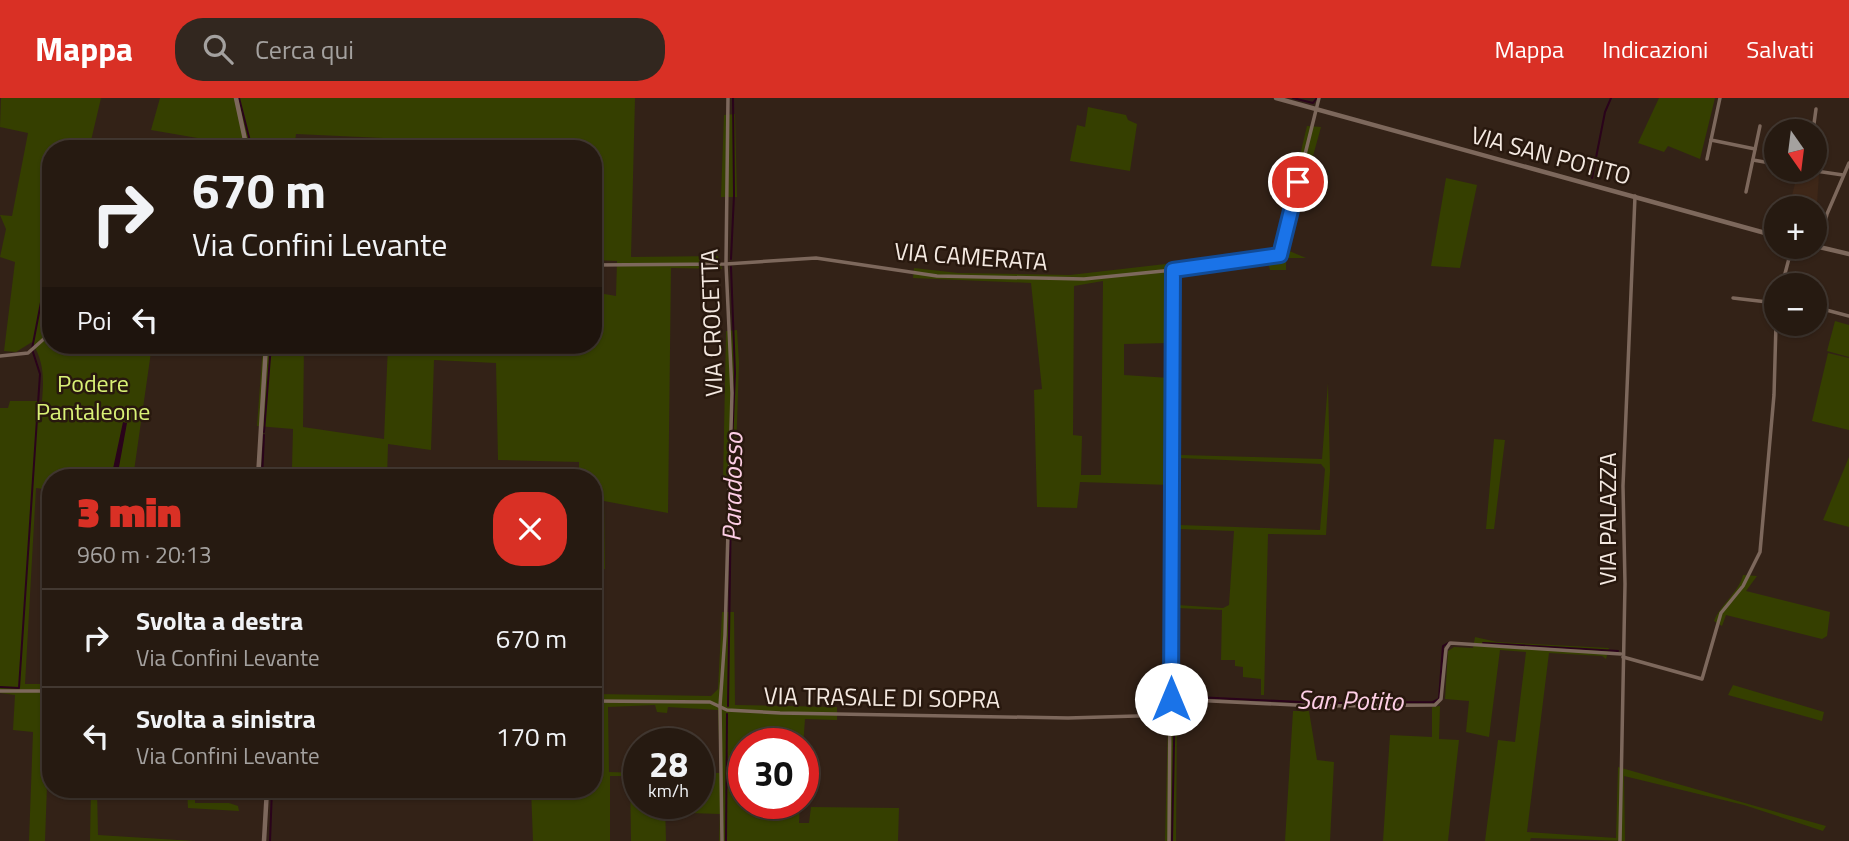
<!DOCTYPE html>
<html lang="it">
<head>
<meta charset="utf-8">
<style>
	:root { --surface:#261a11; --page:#32271f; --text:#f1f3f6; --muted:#a4a19f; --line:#423831; --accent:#d93025 }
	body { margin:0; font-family:"Titillium Web",sans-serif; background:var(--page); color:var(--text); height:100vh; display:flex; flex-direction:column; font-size:26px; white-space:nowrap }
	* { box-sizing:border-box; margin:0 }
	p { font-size:23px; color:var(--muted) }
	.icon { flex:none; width:38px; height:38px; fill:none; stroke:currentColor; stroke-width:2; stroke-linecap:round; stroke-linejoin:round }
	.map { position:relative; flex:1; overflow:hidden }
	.side { position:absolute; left:42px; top:371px; width:560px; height:329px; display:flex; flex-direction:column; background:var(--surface); border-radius:28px; box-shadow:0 2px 5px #0004,0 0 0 2px var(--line) }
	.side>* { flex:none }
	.banner { position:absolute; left:42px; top:42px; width:560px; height:214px; border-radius:28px; box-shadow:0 2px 5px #0004,0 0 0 2px var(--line); background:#261a11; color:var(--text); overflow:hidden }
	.needle { width:46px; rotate:166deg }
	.controls { position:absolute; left:1764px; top:21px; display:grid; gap:14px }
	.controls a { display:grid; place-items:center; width:63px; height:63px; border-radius:50%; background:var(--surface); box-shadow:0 2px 5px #0004,0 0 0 2px var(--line); font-size:35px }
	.speed { position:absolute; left:623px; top:630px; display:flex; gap:14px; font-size:35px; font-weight:700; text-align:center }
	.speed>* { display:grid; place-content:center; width:91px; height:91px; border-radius:50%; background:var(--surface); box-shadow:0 2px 5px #0004,0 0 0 2px var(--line); line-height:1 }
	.speed small { font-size:18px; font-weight:400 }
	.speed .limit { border:10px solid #d22; background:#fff; color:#111 }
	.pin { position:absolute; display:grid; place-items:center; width:60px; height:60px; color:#fff; margin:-30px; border:4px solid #fff; border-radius:50%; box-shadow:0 2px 7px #0007 }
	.me { position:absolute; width:77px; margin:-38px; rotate:0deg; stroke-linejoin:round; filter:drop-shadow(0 0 5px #0008) }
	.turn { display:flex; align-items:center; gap:24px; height:147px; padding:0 35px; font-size:32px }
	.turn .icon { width:91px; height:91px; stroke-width:2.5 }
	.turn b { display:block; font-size:49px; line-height:60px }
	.then { display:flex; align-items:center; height:66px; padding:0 35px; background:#0003; gap:14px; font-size:26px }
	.round { display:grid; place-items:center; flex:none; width:74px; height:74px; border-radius:28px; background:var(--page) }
	.overview { display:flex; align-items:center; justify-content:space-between; height:119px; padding:0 35px }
	h1 { font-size:42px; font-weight:800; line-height:52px; color:var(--accent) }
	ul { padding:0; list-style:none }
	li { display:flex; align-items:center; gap:21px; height:98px; padding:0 35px; border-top:2px solid var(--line) }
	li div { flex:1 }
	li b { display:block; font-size:26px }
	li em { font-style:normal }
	header { display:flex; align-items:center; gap:42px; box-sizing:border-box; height:98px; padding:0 35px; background:var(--accent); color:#fff }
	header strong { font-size:33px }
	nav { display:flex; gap:38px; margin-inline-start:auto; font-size:24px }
	.search { width:490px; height:63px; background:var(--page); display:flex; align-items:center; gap:18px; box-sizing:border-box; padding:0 24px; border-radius:28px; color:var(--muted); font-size:26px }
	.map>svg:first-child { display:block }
	.built { fill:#3e2718 }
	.green { fill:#353f00; fill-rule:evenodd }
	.water { fill:#2a031b }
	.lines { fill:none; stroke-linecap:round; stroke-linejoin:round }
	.stream { stroke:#2a031b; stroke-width:2 }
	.minor { stroke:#7d685c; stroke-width:3.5 }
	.tertiary { stroke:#7d685c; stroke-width:4.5 }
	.route-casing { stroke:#114b97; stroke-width:18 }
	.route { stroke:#1a73e8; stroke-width:12 }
	.labels { text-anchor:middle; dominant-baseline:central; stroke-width:5; stroke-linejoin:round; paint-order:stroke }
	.street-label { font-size:24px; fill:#f4e9e1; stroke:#28180e }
	.park-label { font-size:24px; fill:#d9f176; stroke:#28180e }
	.water-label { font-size:26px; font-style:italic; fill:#fdcee5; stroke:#28180e }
</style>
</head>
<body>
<header>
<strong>Mappa</strong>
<div class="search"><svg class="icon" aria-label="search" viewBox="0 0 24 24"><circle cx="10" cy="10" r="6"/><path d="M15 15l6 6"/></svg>Cerca qui</div>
<nav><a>Mappa</a><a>Indicazioni</a><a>Salvati</a></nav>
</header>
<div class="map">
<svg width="1849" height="743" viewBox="0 0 1849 743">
	<rect width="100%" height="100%" fill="#332217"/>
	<polygon class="built" points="1798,73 1819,76 1817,107 1789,110"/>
	<g class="green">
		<path d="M1 0H101L89 51H51V247H152L133 380H51V392L36 390 25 586H50L51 577 45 743H29L33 634 13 632 15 597 0 595V310H8L10 303H42C44 280 44 264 32 244L16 254 4 253 15 164 0 159 6 131 0 117 12 118 28 35 0 29Z"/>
		<polygon points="160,0 635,0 631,159 718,158 722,171 671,170 668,415 604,403 605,471 594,473 596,596 711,598 718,591 722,514 734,514 735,607 837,609 837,622 805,621 803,649 803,646 744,646 744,705 800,705 799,725 809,725 811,709 899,710 898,743 719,743 720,716 689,715 689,705 698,705 698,675 720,675 718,612 668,609 667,615 657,614 655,607 608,609 609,674 639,675 639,705 665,705 666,743 631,743 630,678 610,678 610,743 533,743 531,691 593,691 593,380 579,380 579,364 498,362 496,265 434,262 431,352 388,346 387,380 264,380 264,369 292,370 293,331 257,328 263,247 304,247 303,329 384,341 388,247 593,247 593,194 616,198 617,163 593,162 593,51 426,49 426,42 296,36 294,51 245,51 244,48 151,32"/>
		<polygon points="1659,0 1715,0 1700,61 1668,48 1664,54 1638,45"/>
		<polygon points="1088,9 1126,17 1128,22 1137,26 1130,73 1070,63 1077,27 1085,29"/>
		<polygon points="735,16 737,99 721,99 724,17"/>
		<path d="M1307 28 1321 29 1287 152 1306 160H1286V172H1270L1268 164 1182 176 1178 180 1177 254H1171L1169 245 1124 246V277L1170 280V290L1179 291 1181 357 1322 361 1328 285 1330 373 1326 437 1268 436 1264 597H1261V581L1243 579V569L1235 568V562H1221L1222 512 1177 510 1176 554 1169 553 1170 387 1080 384 1077 410 1037 409 1034 292 1042 291 1031 185 913 180 914 170 958 175 1070 177 1270 154 1279 145ZM1103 183 1101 377H1081L1082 338 1073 337 1074 188ZM1179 360 1321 366 1325 371 1320 432 1179 427ZM1178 431 1234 433 1229 507 1223 510 1177 507Z"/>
		<polygon points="1446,80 1477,87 1460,170 1431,168"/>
		<polygon points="1835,223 1849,227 1849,259 1827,253"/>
		<polygon points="737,232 739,265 735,383 723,384 726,233"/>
		<polygon points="1828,255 1849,260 1849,332 1812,323"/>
		<polygon points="1494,341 1505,342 1494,431 1486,431"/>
		<polygon points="1849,359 1849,429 1823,422"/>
		<path d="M1743 477 1757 478 1746 493 1830 514 1827 538 1822 541 1726 517 1722 528 1714 523C1721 506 1739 494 1743 477Z"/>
		<polygon points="1475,539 1497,544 1609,550 1606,561 1602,558 1549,555 1527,734 1616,740 1618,669 1826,728 1823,733 1744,707 1624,678 1625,743 1531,740 1530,743 1485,743 1498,642 1515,644 1526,554 1500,552 1489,639 1466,634 1469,603 1445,601 1448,553 1454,549 1473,550"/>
		<polygon points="1733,587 1824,614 1822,623 1728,597"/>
		<polygon points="1440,608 1439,641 1459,642 1448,743 1383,743 1390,637 1432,639 1432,609"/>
		<polygon points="1293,613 1309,613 1317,662 1334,664 1330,743 1285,743"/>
		<polygon points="1168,621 1177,621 1176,743 1165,743"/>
		<polygon points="91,691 97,691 98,737 194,743 90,743"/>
		<polygon points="187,691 195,691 195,705 229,705 238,708 239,713 188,710"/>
	</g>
	<polygon class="water" points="123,324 127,325 117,380 111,380"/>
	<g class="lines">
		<g class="stream">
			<polyline points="239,0 252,51"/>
			<polyline points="1293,0 1313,5 1317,0"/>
			<polyline points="1592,80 1605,14 1611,0"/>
			<polyline points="731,161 734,97 733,0"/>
			<polyline points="731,169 735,275 732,346"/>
			<polyline points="264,334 271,247"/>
			<polyline points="262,380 264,337"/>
			<polyline points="1483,545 1618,553"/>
			<polyline points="0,589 19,590 40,276 32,251 48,168"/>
			<polyline points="728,608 731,405"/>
			<polyline points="270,743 272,691"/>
			<polyline points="726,743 727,616"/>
			<polyline points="1172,743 1175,598 1320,605 1433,604 1439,601 1443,548 1450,544"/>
		</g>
		<g class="minor">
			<polyline points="1720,0 1711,42 1755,51"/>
			<polyline points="1813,33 1816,11"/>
			<polyline points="1707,61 1711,42"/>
			<polyline points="1753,62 1776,66"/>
			<polyline points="1809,72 1843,77"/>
			<polyline points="1746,94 1760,28"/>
			<polyline points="1819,148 1827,116 1849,65"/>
			<polyline points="593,167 726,166 816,160 937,178 1084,181 1173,172"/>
			<polyline points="1782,187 1792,149"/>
			<polyline points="1733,200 1776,205"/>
			<polyline points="1815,209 1849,218"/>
			<polyline points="0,258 28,255 46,239"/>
			<polyline points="1623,559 1702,581 1721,515 1743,488 1760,454 1774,297 1776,226"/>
			<polyline points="0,593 51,593"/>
			<polyline points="1171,601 1316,608 1435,607 1441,601 1446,551 1450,545 1621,556"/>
			<polyline points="593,603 710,604 727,612 780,615 1068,620 1171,617"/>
			<polyline points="722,743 720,608 725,537 732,295 726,166 728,0"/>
			<polyline points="1169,743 1173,172 1280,157 1319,0"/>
			<polyline points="1620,743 1625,486 1623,388 1635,98"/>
		</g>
		<g class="tertiary">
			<polyline points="236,0 247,51"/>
			<polyline points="1276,0 1776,138"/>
			<polyline points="1815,148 1849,156"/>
			<polyline points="258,380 266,247"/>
			<polyline points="264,743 267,691"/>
		</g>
	</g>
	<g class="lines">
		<g class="route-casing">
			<polyline id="route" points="1171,601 1173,172 1280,157 1298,84"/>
		</g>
		<use href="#route" class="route"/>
	</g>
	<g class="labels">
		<g class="street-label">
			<text transform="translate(1551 57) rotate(15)">VIA SAN POTITO</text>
			<text transform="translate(971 158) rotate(4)">VIA CAMERATA</text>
			<text transform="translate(711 225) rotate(-92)">VIA CROCETTA</text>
			<text transform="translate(1607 421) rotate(-90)">VIA PALAZZA</text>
			<text transform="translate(882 599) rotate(1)">VIA TRASALE DI SOPRA</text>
		</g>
		<g class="park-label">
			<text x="93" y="285">Podere<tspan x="93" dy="28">Pantaleone</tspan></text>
		</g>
		<g class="water-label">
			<text transform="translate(732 389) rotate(-89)">Paradosso</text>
			<text transform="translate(1350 602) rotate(1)">San Potito</text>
		</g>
	</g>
</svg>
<div class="controls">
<a><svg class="needle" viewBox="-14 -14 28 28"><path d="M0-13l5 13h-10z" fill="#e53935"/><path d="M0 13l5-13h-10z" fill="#a4a19f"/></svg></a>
<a>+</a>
<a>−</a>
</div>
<div class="speed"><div>28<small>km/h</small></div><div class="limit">30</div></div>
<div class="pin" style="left:1298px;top:84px;background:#d93025"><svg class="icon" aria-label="arrive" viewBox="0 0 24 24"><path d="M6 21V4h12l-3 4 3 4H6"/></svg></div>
<svg class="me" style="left:1171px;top:601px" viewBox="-20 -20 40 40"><circle r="19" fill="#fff"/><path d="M0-13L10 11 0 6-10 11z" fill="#1a73e8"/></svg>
<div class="banner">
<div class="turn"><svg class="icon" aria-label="right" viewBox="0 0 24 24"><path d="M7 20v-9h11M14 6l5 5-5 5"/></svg><div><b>670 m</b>Via Confini Levante</div></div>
<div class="then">Poi<svg class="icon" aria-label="left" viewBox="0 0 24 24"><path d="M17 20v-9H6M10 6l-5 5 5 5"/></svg></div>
</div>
<section class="side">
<div class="overview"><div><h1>3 min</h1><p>960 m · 20:13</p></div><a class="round" style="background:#d93025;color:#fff"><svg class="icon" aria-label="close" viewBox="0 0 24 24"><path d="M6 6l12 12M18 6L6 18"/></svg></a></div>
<ul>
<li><svg class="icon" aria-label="right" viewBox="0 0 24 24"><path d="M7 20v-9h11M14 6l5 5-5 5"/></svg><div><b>Svolta a destra</b><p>Via Confini Levante</p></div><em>670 m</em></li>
<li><svg class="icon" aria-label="left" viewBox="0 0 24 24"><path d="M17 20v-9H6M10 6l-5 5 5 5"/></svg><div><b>Svolta a sinistra</b><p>Via Confini Levante</p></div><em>170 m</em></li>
</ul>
</section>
</div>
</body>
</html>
